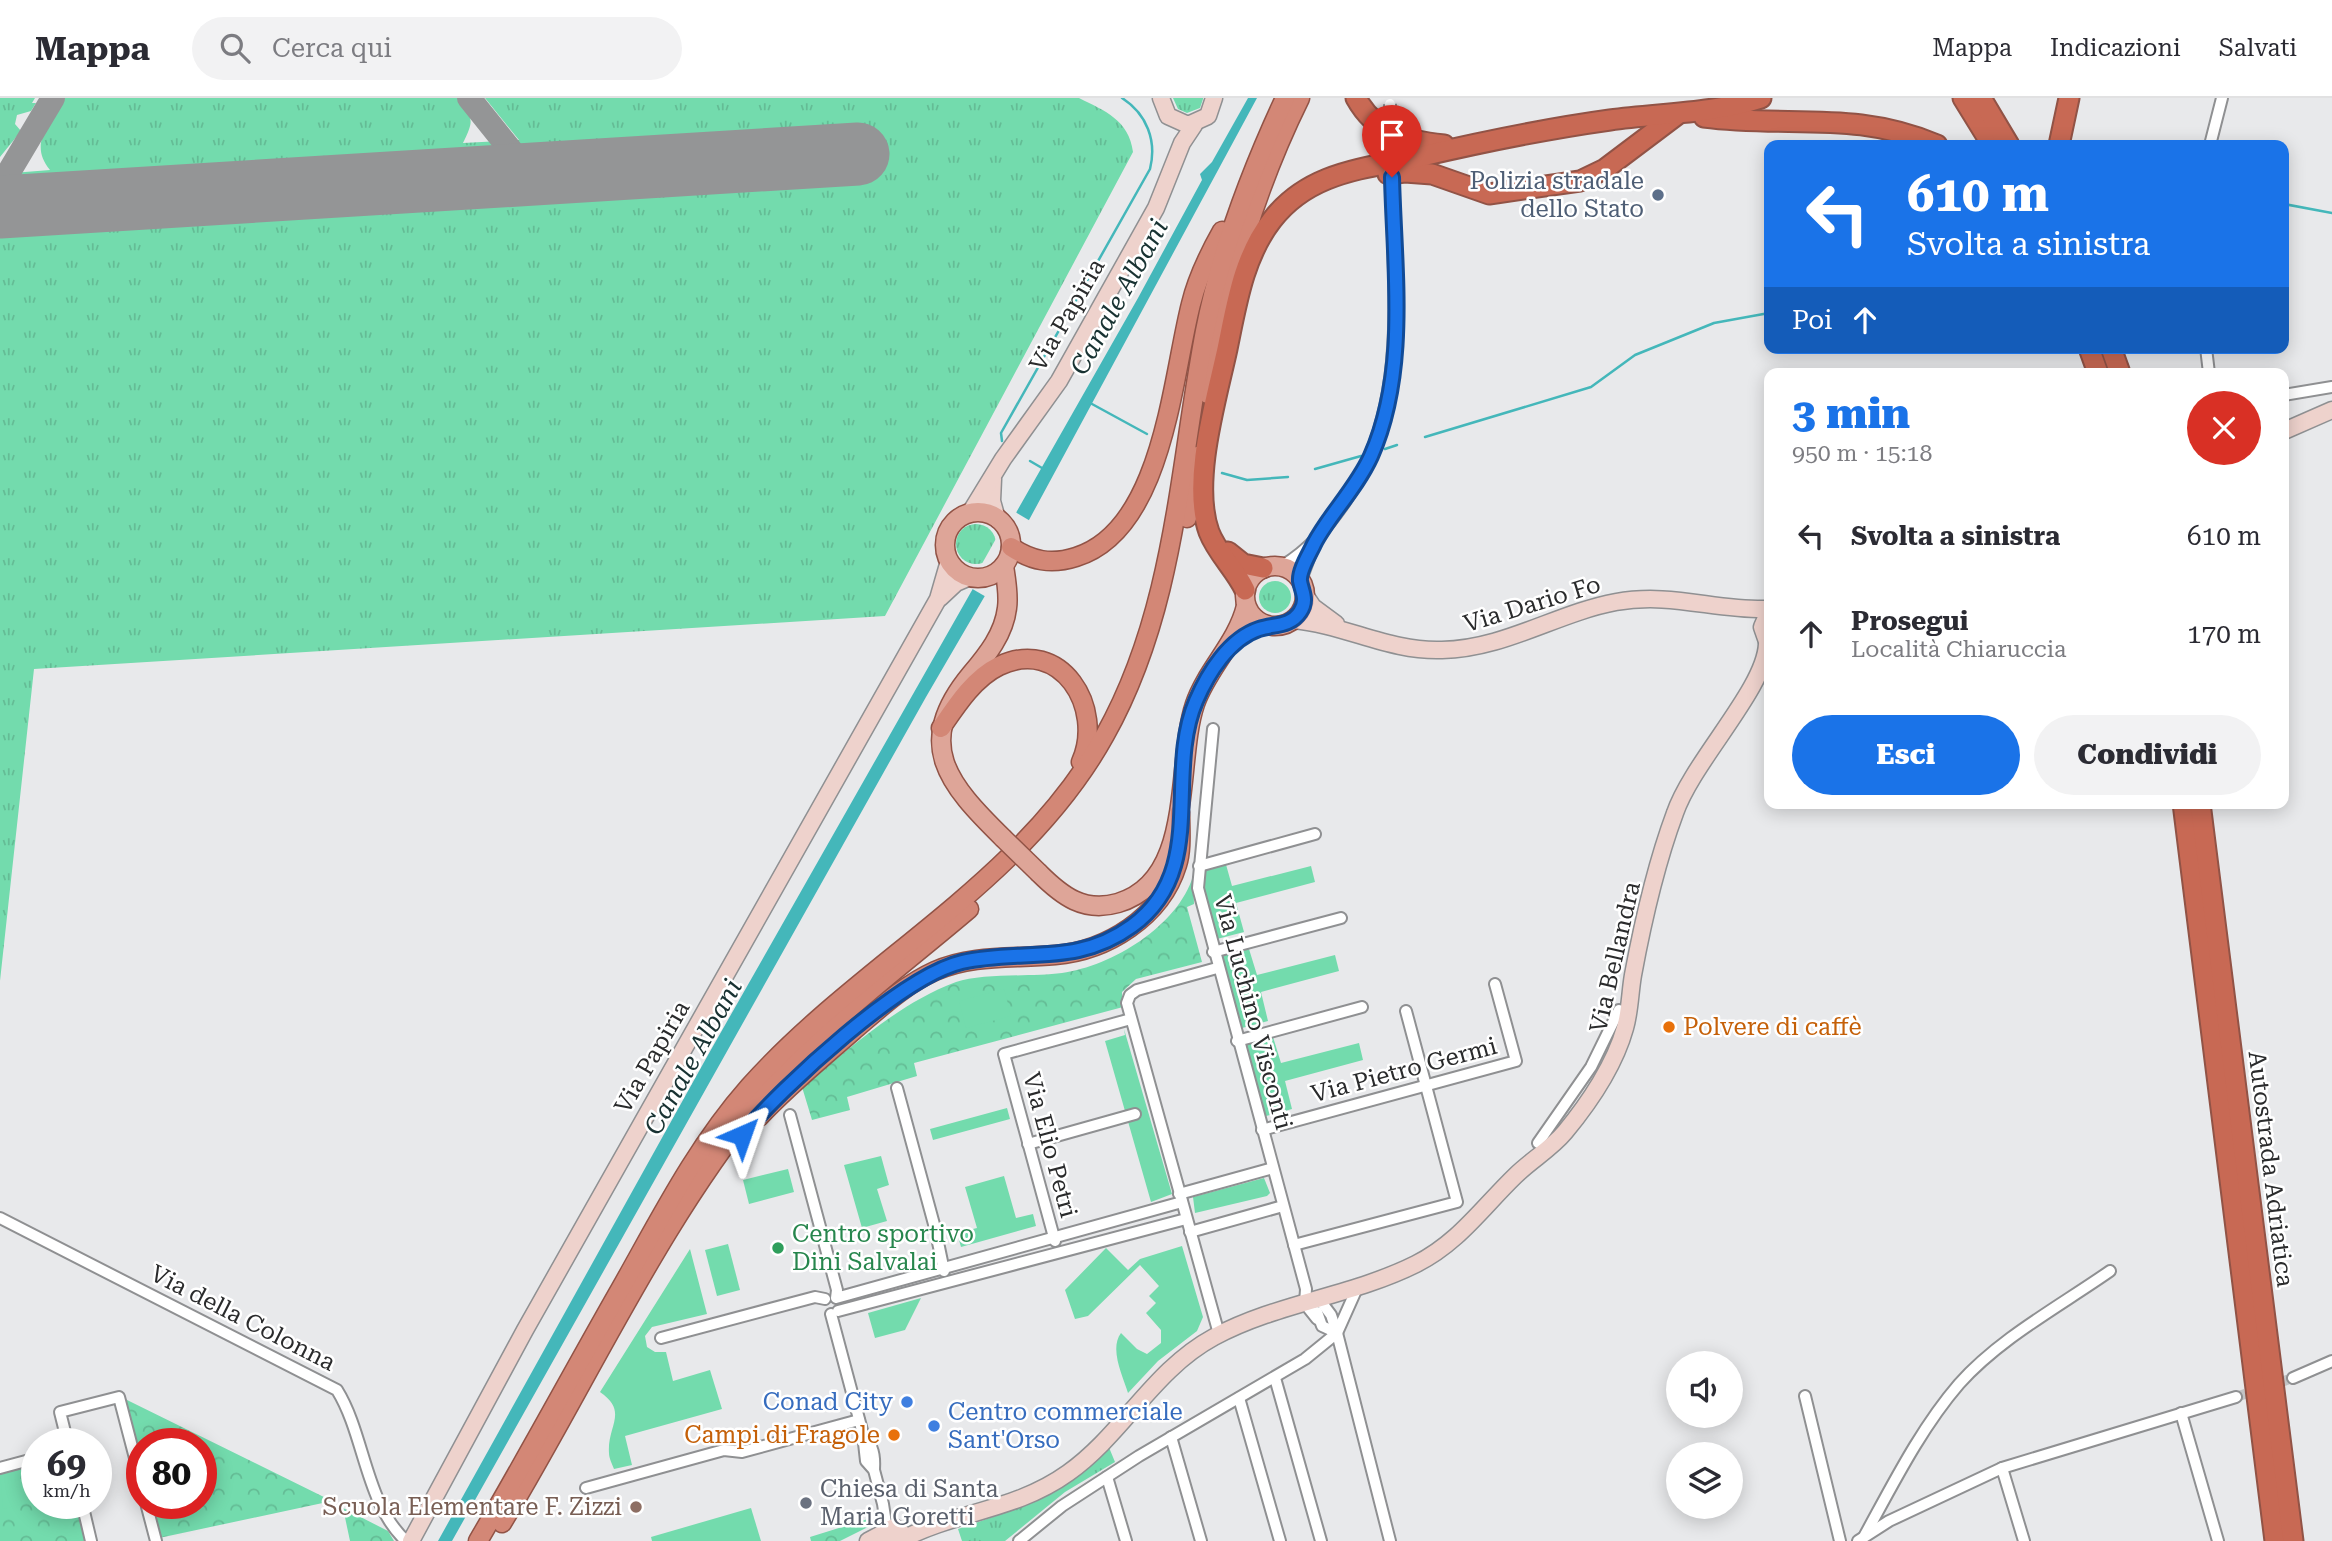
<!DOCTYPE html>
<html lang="it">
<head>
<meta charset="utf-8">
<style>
	:root { --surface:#fff; --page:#f2f2f3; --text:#2b2b33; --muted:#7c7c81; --line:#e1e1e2; --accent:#1a73e8 }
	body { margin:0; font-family:"Roboto Serif",serif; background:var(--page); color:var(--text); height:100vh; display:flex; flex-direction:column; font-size:26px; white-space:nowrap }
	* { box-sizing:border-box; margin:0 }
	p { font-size:23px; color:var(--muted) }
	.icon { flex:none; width:38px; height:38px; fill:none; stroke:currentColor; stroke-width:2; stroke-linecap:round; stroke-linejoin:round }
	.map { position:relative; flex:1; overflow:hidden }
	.details { position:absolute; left:1764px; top:270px; width:525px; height:441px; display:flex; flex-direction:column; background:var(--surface); border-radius:14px; box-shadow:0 4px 18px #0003 }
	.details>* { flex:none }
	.top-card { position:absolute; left:1764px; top:42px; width:525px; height:214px; border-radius:14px; box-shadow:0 4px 18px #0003; background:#1a73e8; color:#fff; overflow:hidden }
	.controls { position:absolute; left:1666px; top:1253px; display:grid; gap:14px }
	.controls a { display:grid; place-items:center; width:77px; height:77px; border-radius:50%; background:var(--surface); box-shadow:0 4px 18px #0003; font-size:35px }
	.speed { position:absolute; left:21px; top:1330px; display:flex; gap:14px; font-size:35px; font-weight:700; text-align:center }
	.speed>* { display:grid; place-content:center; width:91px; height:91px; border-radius:50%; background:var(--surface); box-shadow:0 4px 18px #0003; line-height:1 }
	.speed small { font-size:18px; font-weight:400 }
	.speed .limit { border:10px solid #d22; background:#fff; color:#111 }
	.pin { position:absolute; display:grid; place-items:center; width:60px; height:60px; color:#fff; margin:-72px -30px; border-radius:50% 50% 50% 0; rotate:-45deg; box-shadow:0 0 7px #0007 }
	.pin .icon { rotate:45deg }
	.me { position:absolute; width:77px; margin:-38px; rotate:43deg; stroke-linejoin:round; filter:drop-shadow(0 0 5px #0008) }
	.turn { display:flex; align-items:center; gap:24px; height:147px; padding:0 28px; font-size:32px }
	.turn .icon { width:91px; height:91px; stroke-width:2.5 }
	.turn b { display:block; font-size:49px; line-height:60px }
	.then { display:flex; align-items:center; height:66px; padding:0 28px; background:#0003; gap:14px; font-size:26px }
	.round { display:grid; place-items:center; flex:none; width:74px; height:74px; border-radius:37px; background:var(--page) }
	.headline { display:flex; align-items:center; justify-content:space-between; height:119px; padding:0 28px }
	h1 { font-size:42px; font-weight:800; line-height:52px; color:var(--accent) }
	.button { display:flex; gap:14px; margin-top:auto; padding:14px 28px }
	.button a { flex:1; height:80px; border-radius:42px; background:var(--accent); color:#fff; font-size:28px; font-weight:800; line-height:80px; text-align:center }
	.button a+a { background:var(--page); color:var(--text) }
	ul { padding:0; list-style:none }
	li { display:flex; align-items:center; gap:21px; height:98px; padding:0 28px }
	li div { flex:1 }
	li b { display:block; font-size:26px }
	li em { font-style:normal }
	header { display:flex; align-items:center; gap:42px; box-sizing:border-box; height:98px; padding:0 35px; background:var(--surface); border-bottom:2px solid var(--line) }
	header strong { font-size:33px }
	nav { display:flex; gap:38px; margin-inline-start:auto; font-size:24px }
	.search { width:490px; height:63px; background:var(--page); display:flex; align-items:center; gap:18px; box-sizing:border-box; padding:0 24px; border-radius:38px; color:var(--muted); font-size:26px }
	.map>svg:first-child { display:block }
	.grass { fill:url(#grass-tufts) }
	.park { fill:url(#park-crowns) }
	.garden { fill:#73dbad }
	.water { fill:#44b7ba }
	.pier { fill:#e8e9eb }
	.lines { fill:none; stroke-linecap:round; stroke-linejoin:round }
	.stream { stroke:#44b7ba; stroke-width:2.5 }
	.taxiway { stroke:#949596; stroke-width:24 }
	.runway { stroke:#949596; stroke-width:63 }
	.minor-tunnel { stroke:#c2c3c5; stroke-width:10; stroke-dasharray:10 5; stroke-linecap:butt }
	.minor-casing { stroke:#8f9092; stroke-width:14 }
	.secondary-casing { stroke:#8f9092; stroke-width:19 }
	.primary-casing { stroke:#915346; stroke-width:21 }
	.trunk-casing { stroke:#915346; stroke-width:21 }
	.motorway-casing { stroke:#915346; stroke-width:23 }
	.minor { stroke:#fff; stroke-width:10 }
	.secondary { stroke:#eed2cc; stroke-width:16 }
	.primary { stroke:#dea598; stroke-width:18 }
	.trunk { stroke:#d38776; stroke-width:18 }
	.motorway { stroke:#c86954; stroke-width:19 }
	.minor-bridge-casing { stroke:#8f9092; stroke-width:14; stroke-linecap:butt }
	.primary-bridge-casing { stroke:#915346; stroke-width:21; stroke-linecap:butt }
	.minor-bridge { stroke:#fff; stroke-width:10 }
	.primary-bridge { stroke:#dea598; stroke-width:18 }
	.route-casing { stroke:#114b97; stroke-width:18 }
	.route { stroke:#1a73e8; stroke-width:12 }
	.service-dot { fill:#5c6f8a; stroke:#fff; stroke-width:2.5 }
	.food-dot { fill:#e8710a; stroke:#fff; stroke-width:2.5 }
	.leisure-dot { fill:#2e9e5b; stroke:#fff; stroke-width:2.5 }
	.shop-dot { fill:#3f7fe0; stroke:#fff; stroke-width:2.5 }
	.worship-dot { fill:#6b7280; stroke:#fff; stroke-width:2.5 }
	.education-dot { fill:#8d6e63; stroke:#fff; stroke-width:2.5 }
	.labels { text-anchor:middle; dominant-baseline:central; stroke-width:5; stroke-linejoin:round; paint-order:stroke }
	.service-label { font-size:24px; fill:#4e5e75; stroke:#fff; text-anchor:end }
	.street-label { font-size:24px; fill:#2a2b2c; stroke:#fff }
	.food-label { font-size:24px; fill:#c56008; stroke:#fff; text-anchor:start }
	.leisure-label { font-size:24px; fill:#27864d; stroke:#fff; text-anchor:start }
	.shop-label { font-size:24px; fill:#366cbe; stroke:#fff; text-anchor:end }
	.worship-label { font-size:24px; fill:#5b616d; stroke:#fff; text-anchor:start }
	.education-label { font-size:24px; fill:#785e54; stroke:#fff; text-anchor:end }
	.water-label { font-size:26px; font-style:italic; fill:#183232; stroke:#fff }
</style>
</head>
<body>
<header>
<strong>Mappa</strong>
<div class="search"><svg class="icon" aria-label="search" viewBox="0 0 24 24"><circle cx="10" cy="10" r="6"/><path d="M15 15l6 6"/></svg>Cerca qui</div>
<nav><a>Mappa</a><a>Indicazioni</a><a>Salvati</a></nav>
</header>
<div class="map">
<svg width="2332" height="1443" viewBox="0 0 2332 1443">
	<defs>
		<pattern id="grass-tufts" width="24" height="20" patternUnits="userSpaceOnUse" patternTransform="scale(1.75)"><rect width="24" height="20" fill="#73dbad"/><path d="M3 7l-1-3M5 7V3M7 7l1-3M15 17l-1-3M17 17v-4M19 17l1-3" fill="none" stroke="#64bc95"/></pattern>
		<pattern id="park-crowns" width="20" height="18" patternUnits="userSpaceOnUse" patternTransform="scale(1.75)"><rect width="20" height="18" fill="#73dbad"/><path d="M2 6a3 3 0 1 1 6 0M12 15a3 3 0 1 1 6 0" fill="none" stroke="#64bc95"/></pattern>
	</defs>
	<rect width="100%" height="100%" fill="#e8e9eb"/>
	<g class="grass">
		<polygon points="0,0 35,0 32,5 36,5 31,13 17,17 15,26 21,33 0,59"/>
		<path d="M65 0H457C474 21 474 22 463 45L519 42 485 0H1079C1105 13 1129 22 1133 54L885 518 34 571 0 883V76L50 72C28 45 50 26 65 0Z"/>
		<polygon points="1173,0 1203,0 1203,1 1200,10 1187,15 1178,11"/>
		<circle cx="976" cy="446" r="20"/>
		<circle cx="1275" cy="499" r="16"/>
		<polygon points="1108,1347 1115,1364 1065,1394 1005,1443 962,1443 958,1431 1019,1410 1053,1392"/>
	</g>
	<g class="park">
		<path d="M1193 778 1194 806 1187 809 1202 864 1136 881 1122 894 1123 909 914 965 917 978 847 999 850 1012 812 1022 802 989C850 951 897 906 956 884 982 875 1032 879 1062 875 1112 868 1178 828 1193 778Z"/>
		<polygon points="125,1301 332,1403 159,1440 151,1405 201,1405 201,1346 142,1346 142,1368"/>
		<polygon points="37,1358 37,1405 76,1405 85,1443 0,1443 0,1367"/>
		<polygon points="343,1410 388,1433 394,1443 350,1443"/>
		<polygon points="871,1420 870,1428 840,1443 811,1443 810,1439"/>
	</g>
	<g class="garden">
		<polygon points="1225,763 1232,788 1311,768 1315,784 1236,805 1244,834 1217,841 1203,787 1204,768"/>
		<polygon points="1249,851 1257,877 1335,857 1339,873 1261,894 1268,923 1242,930 1222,858"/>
		<polygon points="1004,891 1011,918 966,930 959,903"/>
		<polygon points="1124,931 1172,1096 1151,1104 1105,943 1125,937"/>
		<polygon points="1273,939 1281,965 1359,945 1363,962 1285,983 1292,1011 1266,1018 1246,947"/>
		<polygon points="1007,1010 1010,1021 933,1042 930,1031"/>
		<polygon points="881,1058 889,1087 877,1091 887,1123 862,1130 844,1067"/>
		<polygon points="788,1071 794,1094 749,1106 743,1082"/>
		<polygon points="1004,1078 1016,1120 1033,1116 1036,1128 961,1149 957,1135 977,1130 965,1089"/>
		<polygon points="1264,1080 1270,1095 1267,1098 1195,1115 1193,1099"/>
		<polygon points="728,1146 740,1192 717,1198 705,1152"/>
		<path d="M1182 1148 1203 1219 1197 1233 1158 1263 1128 1295C1123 1278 1109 1251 1121 1235L1137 1251 1147 1256 1161 1245V1232L1146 1215 1156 1205 1149 1198 1159 1188 1140 1167 1088 1218 1075 1221 1065 1192 1106 1150 1128 1172 1140 1161Z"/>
		<path d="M690 1151 707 1216 652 1229 645 1238 647 1249 655 1254H666L673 1283 710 1272 722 1311 625 1338 632 1367 614 1371C612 1366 609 1360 609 1355 607 1328 629 1314 600 1294Z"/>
		<polygon points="921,1200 905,1232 875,1240 868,1215"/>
		<polygon points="12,1371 22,1406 3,1411 0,1374"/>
		<polygon points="751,1410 761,1443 652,1443 651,1439"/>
	</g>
	<polygon class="water" points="1248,0 1257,0 1029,422 926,599 452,1443 438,1443 708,957 1138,200 1202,82 1200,76 1212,64"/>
	<polygon class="pier" points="1012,412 1032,424 988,500 969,489"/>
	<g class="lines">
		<g class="stream">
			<polyline points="2284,106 2332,115"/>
			<polyline points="1092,306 1147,336"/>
			<polyline points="1425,339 1591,289 1635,257 1714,225 1769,215"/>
			<path d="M1002 343 1001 335 1150 71C1157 43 1147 16 1122 0"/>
			<polyline points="1385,351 1397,347"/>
			<polyline points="1030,363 1042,370"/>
			<polyline points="1315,371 1361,358"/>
			<polyline points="1222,375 1247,382 1288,379"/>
		</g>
		<g class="taxiway">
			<polyline points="469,0 530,76"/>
			<polyline points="0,89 53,0"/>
		</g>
		<polyline class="runway" points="0,109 858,56"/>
		<polyline class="minor-tunnel" points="2236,1299 2293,1280"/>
		<g class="minor-casing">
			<g id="minor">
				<polyline points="2210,47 2222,0"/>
				<polyline points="2206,250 2209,275"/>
				<polyline points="2284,297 2332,289"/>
				<path d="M1282 468C1309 452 1327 430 1345 404 1407 312 1394 208 1392 103"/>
				<polyline points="1301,482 1314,447"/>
				<polyline points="1213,631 1198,790 1306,1191 1305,1206 1317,1221"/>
				<polyline points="1199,768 1315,736"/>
				<polyline points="1213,854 1341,820"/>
				<polyline points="1217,870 1137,892 1130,897 1127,905 1219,1236"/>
				<polyline points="1237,943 1362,909"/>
				<polyline points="897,990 935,1130 944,1173"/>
				<polyline points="790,1017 837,1192 836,1200 1182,1104"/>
				<polyline points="1262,1032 1516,963 1495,886"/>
				<polyline points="1538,1045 1591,969 1619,912"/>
				<polyline points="1028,1046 1135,1016"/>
				<polyline points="1179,1096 1273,1070"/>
				<path d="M0 1120 337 1292C365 1337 365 1405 406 1443"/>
				<polyline points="1190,1134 1283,1108"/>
				<polyline points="1055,1143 1004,956 1131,921"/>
				<polyline points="1294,1147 1457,1104 1406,913"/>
				<polyline points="1319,1201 1331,1217 1337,1235 1390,1443"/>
				<polyline points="838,1213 1186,1121"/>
				<polyline points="1317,1214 1322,1228 1337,1235"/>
				<polyline points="831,1216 863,1336 866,1363 874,1372 883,1406 887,1432"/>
				<polyline points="661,1240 815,1199 825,1201"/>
				<polyline points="1275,1280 1321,1443"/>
				<polyline points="2293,1280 2332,1263"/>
				<polyline points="1805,1298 1840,1443"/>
				<polyline points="1239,1300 1280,1443"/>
				<polyline points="2181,1315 2218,1443"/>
				<path d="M863 1336C873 1348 875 1357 874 1372"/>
				<polyline points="1171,1339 1201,1443"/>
				<polyline points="68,1346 60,1314 119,1299 142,1387"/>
				<polyline points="0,1370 37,1360"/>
				<polyline points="2002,1370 2024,1443"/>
				<polyline points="1107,1379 1126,1443"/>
				<polyline points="586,1390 724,1352 742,1354 859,1322"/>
				<polyline points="82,1405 91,1443"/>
				<polyline points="146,1405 156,1443"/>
				<path d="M1865 1437C1893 1386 1921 1330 1959 1286 2000 1240 2060 1208 2110 1173"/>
				<polyline points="1019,1443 1062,1408 1139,1358 1305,1261 1337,1235 1358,1188"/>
				<polyline points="1858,1443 1889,1423 2002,1370 2236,1299"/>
			</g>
		</g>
		<g class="secondary-casing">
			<g id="secondary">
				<polyline points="1161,0 1168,18 1188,27 1208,18 1214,0"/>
				<polyline points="2284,333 2332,312"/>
				<polyline points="993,381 992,403 997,421"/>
				<polyline points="970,415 1003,361 1059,283 1156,110 1182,45 1194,27"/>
				<polyline points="1305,497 1313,509 1336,526"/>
				<polyline points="940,500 956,485 970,479"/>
				<polyline points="1769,513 1762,529 1769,549"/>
				<path d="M1292 522C1344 526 1389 554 1442 552 1504 551 1557 515 1616 504 1672 494 1716 513 1769 511"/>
				<path d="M901 1442C956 1413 1015 1413 1068 1375 1123 1336 1153 1272 1214 1239 1277 1205 1352 1198 1416 1166 1458 1145 1482 1110 1515 1078 1531 1062 1551 1051 1565 1034 1589 1005 1615 966 1625 930 1630 913 1630 894 1633 877 1643 823 1656 766 1675 715 1693 663 1765 591 1767 546"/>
				<polyline points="411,1443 525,1232 938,501 949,463"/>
				<polyline points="868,1443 885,1434"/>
				<polyline points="886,1443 885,1434 894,1429 901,1434 900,1443"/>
			</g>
		</g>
		<g class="primary-casing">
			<g id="primary">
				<circle cx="978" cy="447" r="33"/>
				<circle cx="1275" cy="498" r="30"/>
				<path d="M1003 740C948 686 913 646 971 576 987 557 1004 536 1007 510 1009 497 1006 481 1004 468"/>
				<path d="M1039 775C1062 798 1084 815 1118 805 1196 782 1175 665 1195 606 1207 571 1237 545 1246 508"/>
			</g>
		</g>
		<g class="trunk-casing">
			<g id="trunk">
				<path d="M1208 296C1226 192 1253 95 1300 0"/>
				<polyline points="1187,420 1197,358"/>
				<path d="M1011 449C1032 463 1051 467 1076 459 1163 432 1172 280 1191 206 1197 181 1209 156 1222 133"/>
				<path d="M941 630C956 608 974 580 999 568 1061 538 1105 610 1081 664"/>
				<path d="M759 1019C788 988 821 961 853 933 879 911 904 887 935 873 973 856 1014 861 1055 857 1107 853 1161 819 1177 767 1182 751 1180 732 1180 714"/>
				<path d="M502 1425C588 1283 661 1119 768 992 826 923 901 869 969 811"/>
				<path d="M478 1443C527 1360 573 1274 621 1190 660 1121 696 1049 749 989 860 864 1022 787 1105 637 1175 512 1179 370 1205 233 1221 151 1250 75 1285 0"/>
			</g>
		</g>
		<g class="motorway-casing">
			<g id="motorway">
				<path d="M1356 0C1376 36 1406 43 1444 47"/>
				<polyline points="1963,0 1992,47"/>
				<polyline points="1981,0 2009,47"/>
				<path d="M1704 19C1789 30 1855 12 1937 47"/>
				<polyline points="2059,47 2069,0"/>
				<polyline points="1388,76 1405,74 1432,76 1489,96 1580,83 1605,71 1678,16"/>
				<polyline points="2089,250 2098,275"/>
				<polyline points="2111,250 2120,275"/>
				<polyline points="1228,454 1243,466 1263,470"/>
				<path d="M1245 492C1235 471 1217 455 1209 434 1191 384 1216 302 1227 251 1236 208 1243 159 1272 122 1309 74 1363 71 1418 59 1482 44 1545 31 1610 22 1660 15 1712 16 1761 0"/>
				<polyline points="2183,705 2275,1443"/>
				<polyline points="2200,705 2293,1443"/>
			</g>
		</g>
		<use href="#minor" class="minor"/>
		<use href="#secondary" class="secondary"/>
		<use href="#primary" class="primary"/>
		<use href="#trunk" class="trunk"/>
		<use href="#motorway" class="motorway"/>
		<g class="minor-bridge-casing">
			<polyline id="minor-bridge" points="1390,6 1392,103"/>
		</g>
		<g class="primary-bridge-casing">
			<polyline id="primary-bridge" points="1003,740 1039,775"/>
		</g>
		<use href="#minor-bridge" class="minor-bridge"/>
		<use href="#primary-bridge" class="primary-bridge"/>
	</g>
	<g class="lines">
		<g class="route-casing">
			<path id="route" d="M742 1037C783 988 902 878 962 864 1023 850 1076 869 1132 828 1209 772 1164 678 1196 603 1208 575 1229 541 1259 531 1274 526 1290 529 1300 514 1308 502 1302 494 1300 483 1299 472 1310 455 1314 446 1329 417 1356 391 1371 358 1409 272 1394 170 1392 79"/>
		</g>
		<use href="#route" class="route"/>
	</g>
	<circle class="service-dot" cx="1658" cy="97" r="7"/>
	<g class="food-dot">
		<circle cx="1669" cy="929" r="7"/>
		<circle cx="894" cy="1337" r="7"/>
	</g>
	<circle class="leisure-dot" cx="778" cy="1150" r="7"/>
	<g class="shop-dot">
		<circle cx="907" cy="1304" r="7"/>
		<circle cx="934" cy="1328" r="7"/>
	</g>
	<circle class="worship-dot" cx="806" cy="1405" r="7"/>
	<circle class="education-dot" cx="636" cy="1409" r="7"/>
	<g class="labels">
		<g class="service-label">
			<text x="1644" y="83">Polizia stradale<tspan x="1644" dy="28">dello Stato</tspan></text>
		</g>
		<g class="street-label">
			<text transform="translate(1067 217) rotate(-60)">Via Papiria</text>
			<text transform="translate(1532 506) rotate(-17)">Via Dario Fo</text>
			<text transform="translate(1615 859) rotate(-77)">Via Bellandra</text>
			<text transform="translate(1253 914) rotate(75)">Via Luchino Visconti</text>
			<text transform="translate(652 959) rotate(-60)">Via Papiria</text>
			<text transform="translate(1404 972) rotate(-15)">Via Pietro Germi</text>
			<text transform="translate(1050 1047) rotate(75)">Via Elio Petri</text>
			<text transform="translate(2271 1071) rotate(83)">Autostrada Adriatica</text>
			<text transform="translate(243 1220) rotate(27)">Via della Colonna</text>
		</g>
		<g class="food-label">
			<text x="1683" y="929">Polvere di caffè</text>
			<text x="880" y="1337" text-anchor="end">Campi di Fragole</text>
		</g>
		<g class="leisure-label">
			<text x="792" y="1136">Centro sportivo<tspan x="792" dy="28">Dini Salvalai</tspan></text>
		</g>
		<g class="shop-label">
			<text x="893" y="1304">Conad City</text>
			<text x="948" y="1314" text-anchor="start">Centro commerciale<tspan x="948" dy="28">Sant'Orso</tspan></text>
		</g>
		<g class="worship-label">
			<text x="820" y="1391">Chiesa di Santa<tspan x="820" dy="28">Maria Goretti</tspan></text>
		</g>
		<g class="education-label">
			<text x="622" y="1409">Scuola Elementare F. Zizzi</text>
		</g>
		<g class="water-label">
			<text transform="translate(1119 199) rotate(-61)">Canale Albani</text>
			<text transform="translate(693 959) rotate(-61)">Canale Albani</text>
		</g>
	</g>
</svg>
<div class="controls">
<a><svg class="icon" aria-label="sound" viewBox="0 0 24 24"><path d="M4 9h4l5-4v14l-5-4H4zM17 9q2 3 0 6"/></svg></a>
<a><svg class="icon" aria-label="layers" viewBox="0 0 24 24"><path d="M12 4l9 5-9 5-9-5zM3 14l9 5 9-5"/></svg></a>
</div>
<div class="speed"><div>69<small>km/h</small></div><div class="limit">80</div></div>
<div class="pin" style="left:1392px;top:79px;background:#d93025"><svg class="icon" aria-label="arrive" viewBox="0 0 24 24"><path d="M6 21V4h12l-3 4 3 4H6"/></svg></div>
<svg class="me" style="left:742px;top:1037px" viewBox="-20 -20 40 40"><path d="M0-17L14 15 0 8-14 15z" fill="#1a73e8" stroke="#fff" stroke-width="4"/></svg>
<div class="top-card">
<div class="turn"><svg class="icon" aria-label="left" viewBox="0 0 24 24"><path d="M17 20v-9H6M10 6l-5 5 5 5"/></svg><div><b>610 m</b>Svolta a sinistra</div></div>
<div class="then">Poi<svg class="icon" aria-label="ahead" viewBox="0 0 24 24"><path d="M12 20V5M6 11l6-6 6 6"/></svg></div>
</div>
<section class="details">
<div class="headline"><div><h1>3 min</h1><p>950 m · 15:18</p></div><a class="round" style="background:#d93025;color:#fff"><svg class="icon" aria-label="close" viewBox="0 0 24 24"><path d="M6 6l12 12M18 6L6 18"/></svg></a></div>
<ul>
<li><svg class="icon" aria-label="left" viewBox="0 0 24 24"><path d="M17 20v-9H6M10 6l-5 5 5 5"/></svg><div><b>Svolta a sinistra</b></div><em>610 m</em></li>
<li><svg class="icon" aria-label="ahead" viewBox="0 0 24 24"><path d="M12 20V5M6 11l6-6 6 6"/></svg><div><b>Prosegui</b><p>Località Chiaruccia</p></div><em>170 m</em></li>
</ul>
<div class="button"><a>Esci</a><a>Condividi</a></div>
</section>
</div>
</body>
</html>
